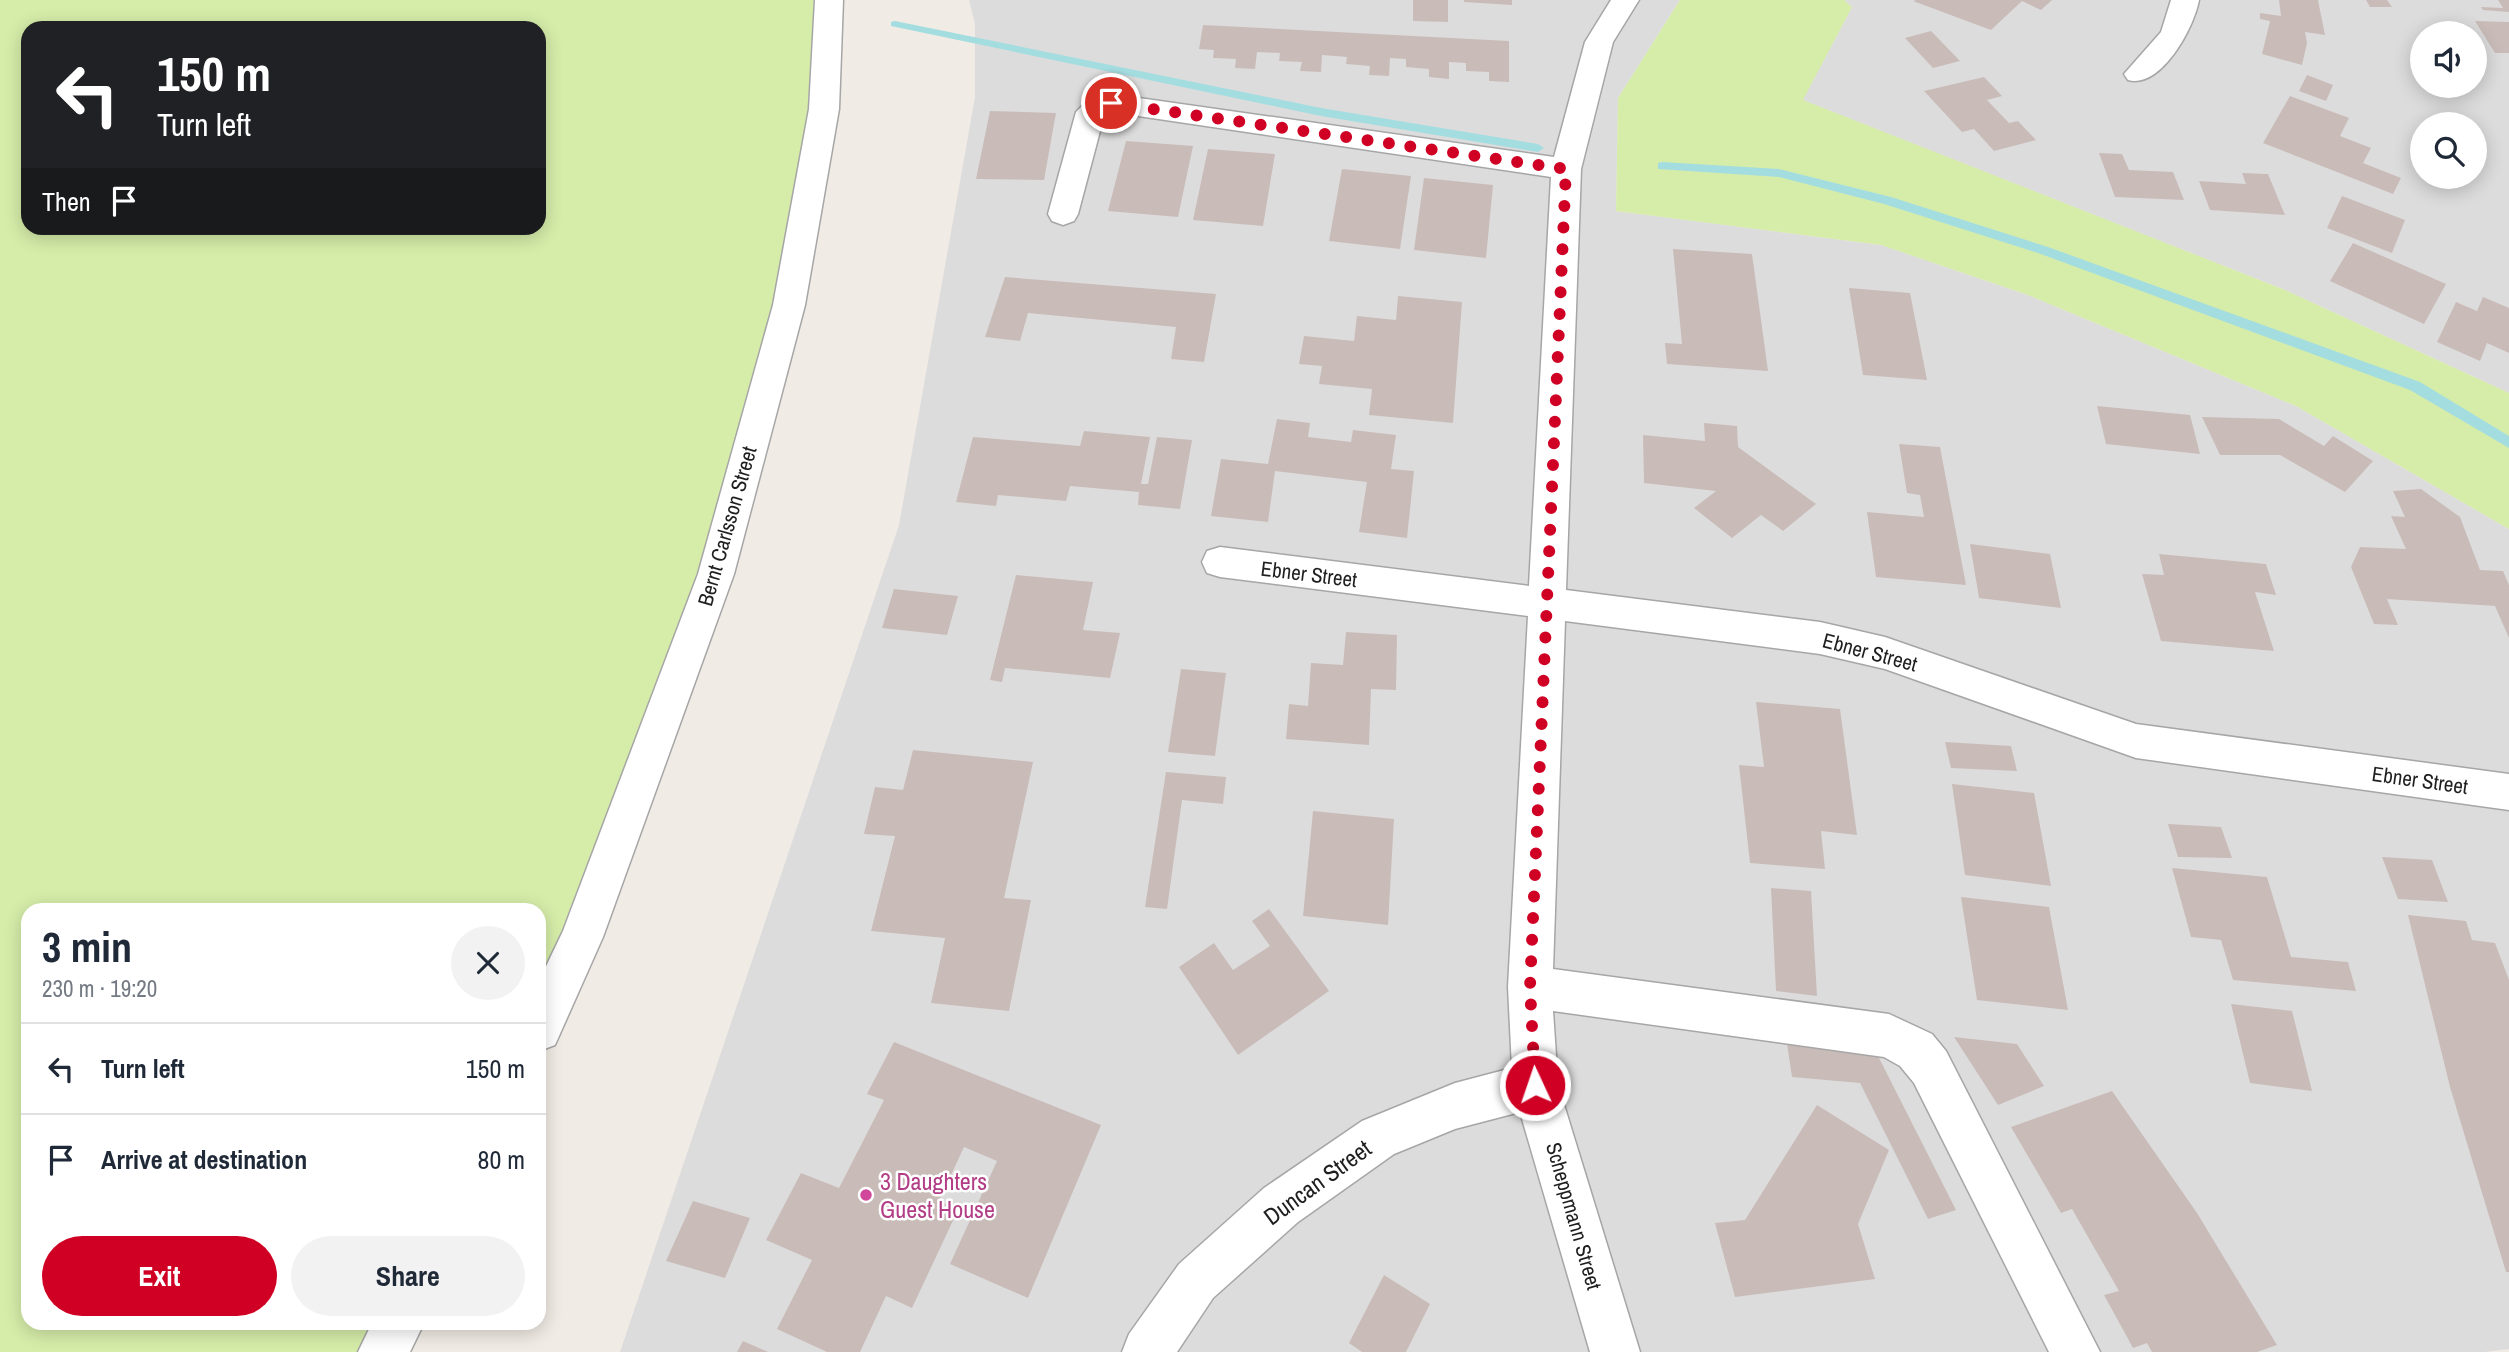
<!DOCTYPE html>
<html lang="en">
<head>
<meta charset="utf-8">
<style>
	:root { --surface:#fff; --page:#f2f2f3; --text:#1f2937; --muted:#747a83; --line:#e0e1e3; --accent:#cf0024 }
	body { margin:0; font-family:"Archivo Narrow",sans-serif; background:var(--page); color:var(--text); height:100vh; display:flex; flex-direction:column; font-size:26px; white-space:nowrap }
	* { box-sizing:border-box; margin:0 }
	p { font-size:23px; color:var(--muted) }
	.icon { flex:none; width:38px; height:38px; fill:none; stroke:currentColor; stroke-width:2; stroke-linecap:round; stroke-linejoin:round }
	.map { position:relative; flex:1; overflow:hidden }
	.panel { position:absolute; left:21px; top:903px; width:525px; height:427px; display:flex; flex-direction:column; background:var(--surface); border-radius:21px; box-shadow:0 4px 18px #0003 }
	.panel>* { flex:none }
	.banner { position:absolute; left:21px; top:21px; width:525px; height:214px; border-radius:21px; box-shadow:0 4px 18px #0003; background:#202124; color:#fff; overflow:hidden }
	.buttons { position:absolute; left:2410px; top:21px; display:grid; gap:14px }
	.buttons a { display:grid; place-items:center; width:77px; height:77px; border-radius:50%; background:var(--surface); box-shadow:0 4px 18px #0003; font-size:35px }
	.pin { position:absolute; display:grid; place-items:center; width:60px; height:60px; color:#fff; margin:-30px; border:4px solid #fff; border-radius:50%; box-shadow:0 2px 7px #0007 }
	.me { position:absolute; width:77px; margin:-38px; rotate:357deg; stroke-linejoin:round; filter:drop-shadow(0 0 5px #0008) }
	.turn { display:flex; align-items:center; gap:24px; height:147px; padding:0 21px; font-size:32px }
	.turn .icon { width:91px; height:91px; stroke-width:2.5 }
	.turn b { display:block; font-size:49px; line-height:60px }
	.then { display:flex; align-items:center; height:66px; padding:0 21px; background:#0003; gap:14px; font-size:26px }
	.round { display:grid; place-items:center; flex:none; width:74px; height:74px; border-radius:37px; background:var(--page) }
	.summary { display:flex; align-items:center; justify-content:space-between; height:119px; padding:0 21px }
	h1 { font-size:42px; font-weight:700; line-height:52px }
	.primary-button { display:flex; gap:14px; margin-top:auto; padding:14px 21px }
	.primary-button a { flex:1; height:80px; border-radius:42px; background:var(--accent); color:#fff; font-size:28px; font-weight:700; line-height:80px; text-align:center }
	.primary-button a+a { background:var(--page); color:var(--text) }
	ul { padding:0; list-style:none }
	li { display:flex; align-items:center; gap:21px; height:91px; padding:0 21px; border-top:2px solid var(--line) }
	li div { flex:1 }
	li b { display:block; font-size:26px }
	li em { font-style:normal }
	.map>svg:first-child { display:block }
	.residential { fill:#dddcdd; fill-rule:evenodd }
	.grass { fill:#d6eda9; fill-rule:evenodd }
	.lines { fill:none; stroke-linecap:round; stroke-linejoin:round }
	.stream { fill:#a4dde0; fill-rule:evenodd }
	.building { fill:#c9bcb8 }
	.minor-casing { stroke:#a6a6a6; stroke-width:3 }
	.minor { fill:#fff; fill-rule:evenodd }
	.route { stroke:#cf0024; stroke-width:12; stroke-dasharray:0 21.6 }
	.hotel-dot { fill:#d1479c; stroke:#fff; stroke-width:2.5 }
	.labels { text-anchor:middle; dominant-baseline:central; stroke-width:5; stroke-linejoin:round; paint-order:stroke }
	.street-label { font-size:21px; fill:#1f1f1f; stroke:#fff }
	.near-hotel-label { font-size:24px; fill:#b23c85; stroke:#fff; text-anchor:start }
	.near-street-label { font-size:24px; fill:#1f1f1f; stroke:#fff }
</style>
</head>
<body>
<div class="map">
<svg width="2509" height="1352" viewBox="0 0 2509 1352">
	<rect width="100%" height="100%" fill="#f1ebe5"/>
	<g class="residential">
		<polygon points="969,0 1680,0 1618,98 1616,211 1881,245 2028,295 2296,406 2509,529 2509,1349 2485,1352 620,1352 899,525 975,97 975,24"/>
		<path d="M1844 0H2509V393L2285 290 1802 100 1852 7ZM2422 33H2474V86H2422ZM2422 124H2474V177H2422Z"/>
	</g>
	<g class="grass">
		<path d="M0 0H829L824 109 716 574 539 1029V910H28V1323H399L383 1352H0ZM28 28H539V228H28Z"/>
		<polygon points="1680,0 1844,0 1852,7 1803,100 2285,290 2509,393 2509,529 2296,406 2028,295 1881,245 1616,211 1618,98"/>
	</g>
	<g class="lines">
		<g class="stream">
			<polygon points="895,21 1321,108 1538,144 1544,148 1538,152 1321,116 891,26 891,22"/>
			<polygon points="1662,162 1779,169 1891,197 2048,247 2420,382 2509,436 2509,448 2410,390 2038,253 1884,204 1779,177 1658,169 1658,163"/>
		</g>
	</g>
	<g class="building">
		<polygon points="1413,0 1448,0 1448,22 1413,21"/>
		<polygon points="1464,0 1512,0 1512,5 1464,2"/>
		<polygon points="1916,0 2052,0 2041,10 2022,1 1991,30 1913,1"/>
		<polygon points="2279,0 2318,0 2325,35 2305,32 2307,43 2302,65 2262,54 2270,21 2260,19 2260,13 2281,16"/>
		<polygon points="2366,0 2387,0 2392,7 2370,7"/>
		<polygon points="2498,0 2509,0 2509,12 2483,10 2481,7 2503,8"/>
		<polygon points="2475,21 2509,22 2509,53 2495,53"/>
		<polygon points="1203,25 1509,41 1509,82 1489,81 1489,72 1466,71 1466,63 1449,62 1449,79 1429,77 1429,69 1406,67 1406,59 1390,58 1389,76 1369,75 1370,66 1346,64 1347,57 1322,55 1321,72 1300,71 1302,62 1279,61 1280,53 1257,52 1255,69 1235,68 1236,59 1213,58 1214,50 1199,49"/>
		<polygon points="1931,31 1960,61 1933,68 1905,38"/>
		<polygon points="2307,75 2333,85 2326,101 2299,91"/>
		<polygon points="1984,77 2002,96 1987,100 2009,123 2018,121 2036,140 1994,151 1974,129 1962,132 1924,91"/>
		<polygon points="2290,96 2349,118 2340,136 2371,148 2363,163 2401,178 2393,194 2263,143"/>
		<polygon points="990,111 1056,113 1044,180 976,179"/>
		<polygon points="1126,141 1193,146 1178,217 1108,211"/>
		<polygon points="1208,149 1275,154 1263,226 1193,220"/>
		<polygon points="2099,153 2122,154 2129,170 2173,172 2184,200 2115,197"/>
		<polygon points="1342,169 1411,176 1400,249 1329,241"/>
		<polygon points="2242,173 2268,174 2285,215 2210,210 2199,181 2246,184"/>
		<polygon points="1424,178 1493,185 1486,258 1414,250"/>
		<polygon points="2342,196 2405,220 2392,253 2327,228"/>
		<polygon points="2353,243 2446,284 2424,324 2330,281"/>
		<polygon points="1673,249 1752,254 1768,371 1667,364 1665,343 1682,344"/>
		<polygon points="1005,277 1216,294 1204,362 1171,359 1176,327 1028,313 1020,341 985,337"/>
		<polygon points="1849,288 1910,293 1927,380 1863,375"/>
		<polygon points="1398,296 1462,302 1453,423 1369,415 1372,389 1319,384 1322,366 1299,364 1304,336 1354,341 1357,316 1396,320"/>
		<polygon points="2483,297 2509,308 2509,353 2487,343 2480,361 2437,342 2456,302 2477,311"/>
		<polygon points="2097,406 2190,415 2200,454 2106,444"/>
		<polygon points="2202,417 2279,419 2324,446 2333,436 2373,461 2345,492 2280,455 2220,455"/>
		<polygon points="1277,419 1310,423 1308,437 1351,442 1353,430 1396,435 1391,469 1414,471 1407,538 1359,532 1367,482 1275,471 1268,522 1211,516 1221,459 1268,464"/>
		<polygon points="1704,423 1737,426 1738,447 1816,504 1783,531 1761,515 1732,538 1694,508 1716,491 1644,483 1643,435 1705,441"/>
		<polygon points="1084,431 1150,437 1141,484 1148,484 1157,437 1192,440 1180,509 1138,505 1139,492 1070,486 1066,501 998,495 996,506 956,502 973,437 1080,446"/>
		<polygon points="1899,444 1940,447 1966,585 1876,577 1867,512 1924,517 1920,495 1907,493"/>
		<polygon points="2421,489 2460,517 2480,570 2503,571 2509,585 2509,638 2495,606 2387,599 2398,625 2374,624 2351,567 2360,547 2406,549 2391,516 2405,517 2393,491"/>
		<polygon points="1970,544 2050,554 2061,608 1979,598"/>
		<polygon points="2159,554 2266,564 2276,595 2255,592 2274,651 2161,641 2142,574 2164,575"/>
		<polygon points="1016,575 1093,582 1083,630 1120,633 1110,678 1005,668 1002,682 990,680"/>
		<polygon points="894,589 958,596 947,635 882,628"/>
		<polygon points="1346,632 1397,635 1396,690 1371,689 1369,745 1286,739 1289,704 1308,706 1311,663 1343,665"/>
		<polygon points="1181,669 1226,673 1215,756 1168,752"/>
		<polygon points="1756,702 1840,709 1857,835 1821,831 1825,869 1750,863 1739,765 1764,767"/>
		<polygon points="1945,742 2011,746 2017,771 1951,768"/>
		<polygon points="913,750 1033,762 1004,898 1031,900 1009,1011 931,1003 945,938 871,931 895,836 864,834 875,787 903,790"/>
		<polygon points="1166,772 1226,777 1223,804 1182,800 1167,909 1145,907"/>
		<polygon points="1952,784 2034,793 2051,886 1965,875"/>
		<polygon points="1313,811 1394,819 1388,925 1303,916"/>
		<polygon points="2168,824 2221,827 2232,858 2178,857"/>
		<polygon points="2382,857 2432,860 2448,902 2398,899"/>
		<polygon points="2172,868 2267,877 2291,957 2348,962 2356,991 2233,980 2221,940 2191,937"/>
		<polygon points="1771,888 1811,891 1817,996 1776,991"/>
		<polygon points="1961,897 2049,907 2068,1010 1977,1000"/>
		<polygon points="1269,909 1329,991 1238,1055 1179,967 1214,943 1233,970 1270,946 1252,921"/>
		<polygon points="2408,915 2466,921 2472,940 2495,943 2509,980 2509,1272 2506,1272 2450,1087"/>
		<polygon points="2231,1004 2292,1011 2312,1091 2250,1083"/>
		<polygon points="1786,1037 1875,1050 1956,1210 1928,1219 1860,1083 1792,1077"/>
		<polygon points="1954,1037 2017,1044 2044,1086 1998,1105"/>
		<polygon points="894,1042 1101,1125 1028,1298 950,1264 997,1161 964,1147 939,1201 958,1210 912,1308 886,1296 860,1352 827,1352 777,1329 812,1260 766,1240 801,1173 839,1188 884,1100 867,1094"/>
		<polygon points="2112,1091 2197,1213 2277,1345 2257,1352 2152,1352 2147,1343 2133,1348 2104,1295 2119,1291 2072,1209 2061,1213 2011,1127"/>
		<polygon points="1817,1105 1889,1150 1858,1224 1875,1279 1735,1297 1715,1223 1745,1220"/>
		<polygon points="693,1201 750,1218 725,1278 666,1261"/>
		<polygon points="1384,1275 1430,1304 1406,1352 1362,1352 1349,1343"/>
		<polygon points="743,1341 768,1352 737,1352"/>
	</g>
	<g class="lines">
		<g class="minor-casing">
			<g id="minor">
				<polygon points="815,0 843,0 839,109 805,305 734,574 603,937 555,1045 539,1051 539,981 563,931 698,574 773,305 809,109"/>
				<polygon points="1611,0 1639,0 1613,42 1581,169 1566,590 1820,622 1885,637 2136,724 2509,774 2509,810 2136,758 1885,669 1820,654 1565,621 1553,969 1889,1014 1932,1034 1946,1051 2100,1352 2049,1352 1914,1083 1900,1066 1884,1057 1553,1011 1558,1085 1640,1352 1590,1352 1520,1112 1455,1129 1394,1154 1298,1222 1213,1298 1177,1352 1122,1352 1129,1334 1179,1264 1264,1188 1362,1121 1455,1083 1512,1068 1508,987 1528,616 1220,577 1207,573 1202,562 1207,551 1220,547 1529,586 1551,177 1111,112 1104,116 1078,214 1074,221 1063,225 1052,221 1048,214 1076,112 1090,98 1111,94 1554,157 1585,42"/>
				<path d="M2171 0H2199C2194 28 2161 89 2128 80L2124 74 2161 32Z"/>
				<polygon points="372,1323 424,1323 410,1352 358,1352"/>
			</g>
		</g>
		<use href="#minor" class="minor"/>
	</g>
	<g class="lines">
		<polyline class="route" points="1111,103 1566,169 1530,987 1535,1085"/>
	</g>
	<circle class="hotel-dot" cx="866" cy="1195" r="7"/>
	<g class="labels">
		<g class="street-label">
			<text transform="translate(727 526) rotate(-74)">Bernt Carlsson Street</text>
			<text transform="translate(1309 574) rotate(7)">Ebner Street</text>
			<text transform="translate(1870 652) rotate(15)">Ebner Street</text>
			<text transform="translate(2420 780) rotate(8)">Ebner Street</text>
			<text transform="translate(1574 1216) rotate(74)">Scheppmann Street</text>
		</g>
		<g class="near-hotel-label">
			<text x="880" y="1181">3 Daughters<tspan x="880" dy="28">Guest House</tspan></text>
		</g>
		<g class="near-street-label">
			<text transform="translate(1317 1182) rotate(-36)">Duncan Street</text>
		</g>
	</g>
</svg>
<div class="buttons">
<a><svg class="icon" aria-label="sound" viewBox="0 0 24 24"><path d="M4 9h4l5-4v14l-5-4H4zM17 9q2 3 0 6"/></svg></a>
<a><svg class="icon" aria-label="search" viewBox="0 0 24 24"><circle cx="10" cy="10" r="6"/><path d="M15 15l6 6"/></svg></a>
</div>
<div class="pin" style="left:1111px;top:103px;background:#d93025"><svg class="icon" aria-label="arrive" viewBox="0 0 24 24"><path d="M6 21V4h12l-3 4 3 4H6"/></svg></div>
<svg class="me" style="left:1535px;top:1085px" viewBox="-20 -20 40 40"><circle r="17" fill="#cf0024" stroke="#fff" stroke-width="3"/><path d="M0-11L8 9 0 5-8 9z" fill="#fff"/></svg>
<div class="banner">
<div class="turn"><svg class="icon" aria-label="left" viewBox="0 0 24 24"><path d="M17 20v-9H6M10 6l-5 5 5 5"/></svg><div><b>150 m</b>Turn left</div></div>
<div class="then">Then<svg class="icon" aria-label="arrive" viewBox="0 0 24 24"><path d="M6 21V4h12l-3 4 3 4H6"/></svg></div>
</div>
<section class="panel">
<div class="summary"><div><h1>3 min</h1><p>230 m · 19:20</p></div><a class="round"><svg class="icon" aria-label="close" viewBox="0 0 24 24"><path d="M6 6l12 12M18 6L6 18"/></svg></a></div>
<ul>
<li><svg class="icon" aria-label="left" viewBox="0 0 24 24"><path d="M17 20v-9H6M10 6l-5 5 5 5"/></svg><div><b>Turn left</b></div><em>150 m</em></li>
<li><svg class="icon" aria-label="arrive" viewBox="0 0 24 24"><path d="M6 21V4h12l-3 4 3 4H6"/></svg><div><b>Arrive at destination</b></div><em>80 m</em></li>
</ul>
<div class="primary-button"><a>Exit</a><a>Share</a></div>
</section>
</div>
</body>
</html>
